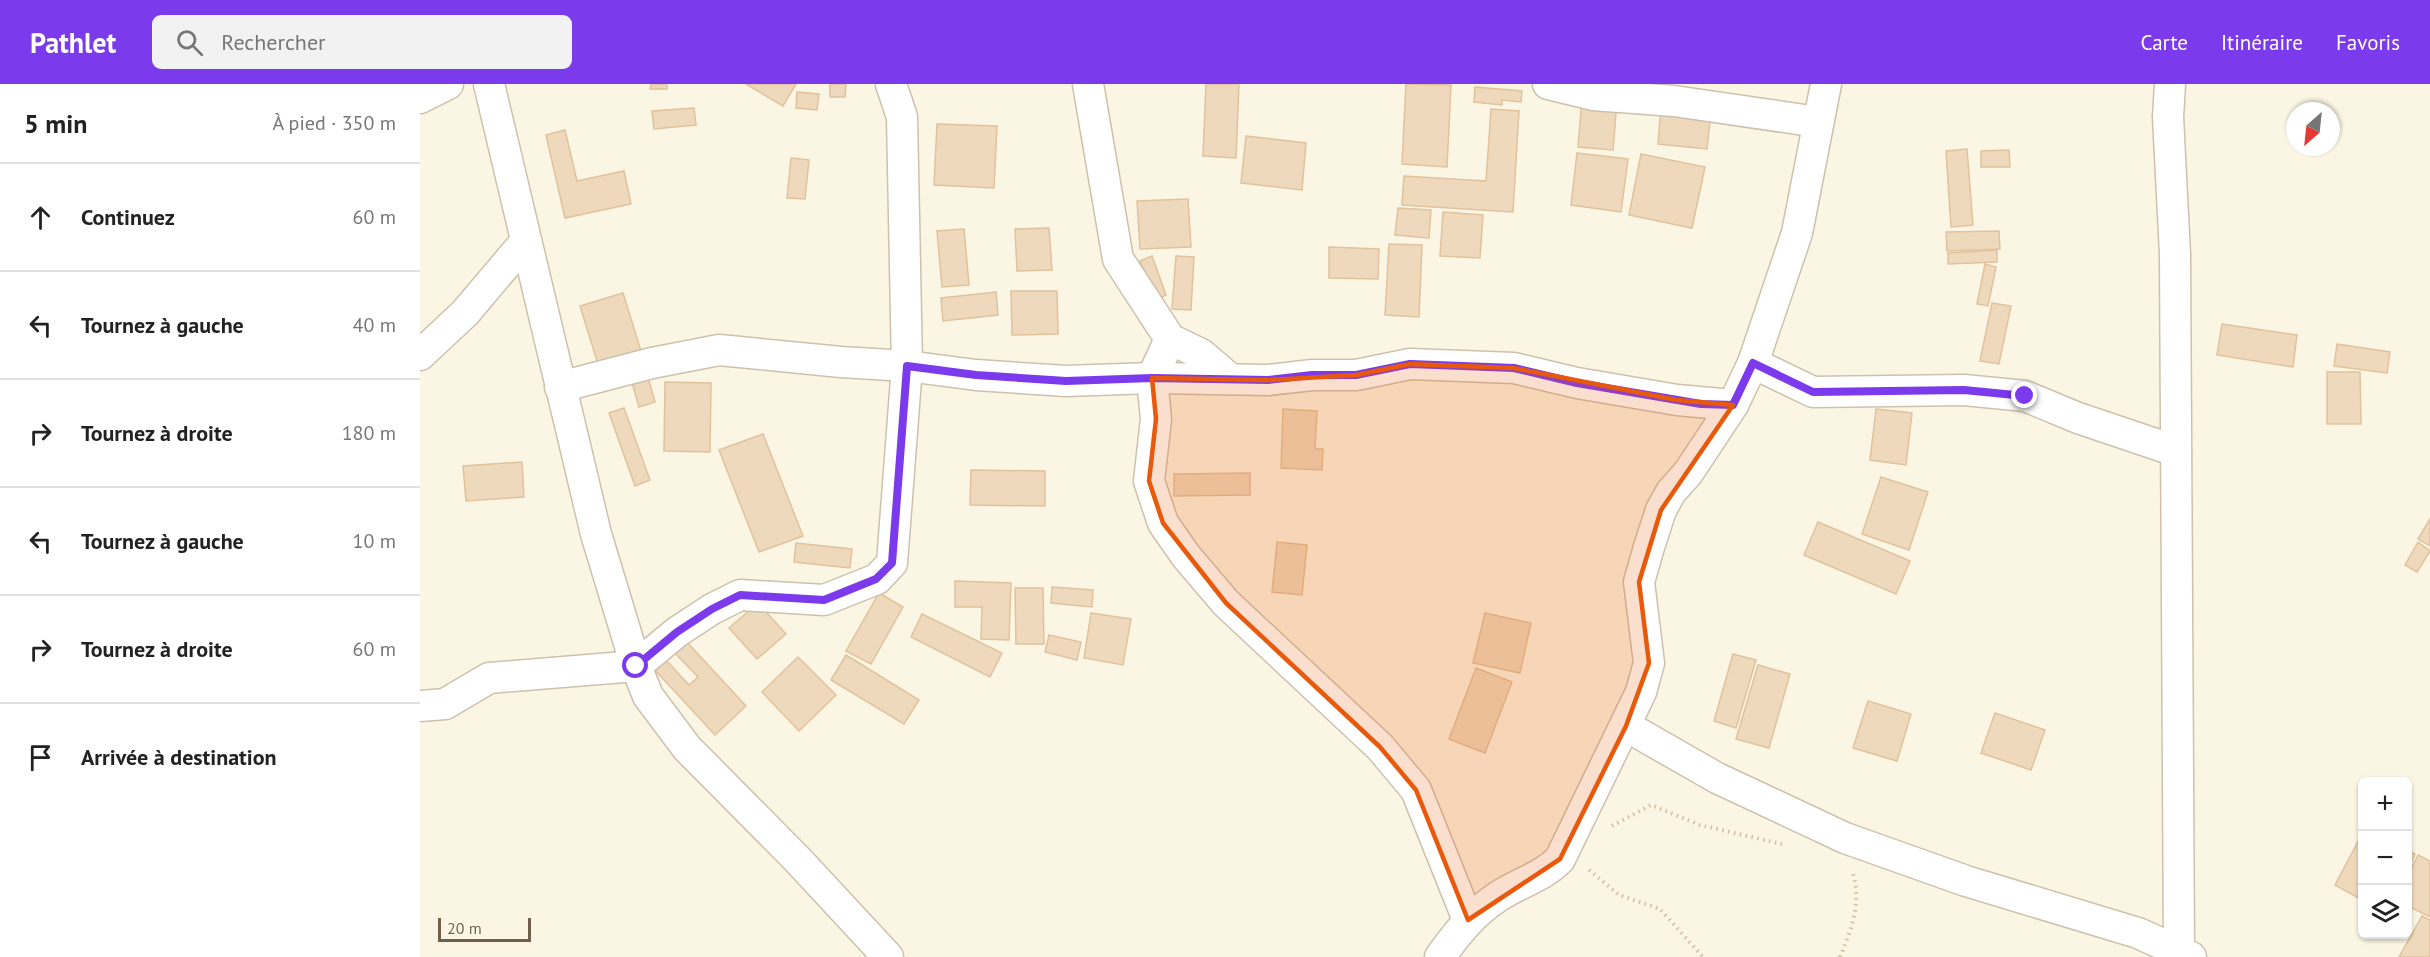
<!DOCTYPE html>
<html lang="fr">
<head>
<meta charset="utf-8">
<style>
	:root { --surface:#fff; --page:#f2f2f2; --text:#222; --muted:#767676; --line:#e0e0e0; --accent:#7c3aed }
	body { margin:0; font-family:"PT Sans",sans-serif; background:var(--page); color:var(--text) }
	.controls { position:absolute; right:18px; bottom:18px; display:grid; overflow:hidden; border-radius:9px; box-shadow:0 2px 4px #0004 }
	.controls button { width:54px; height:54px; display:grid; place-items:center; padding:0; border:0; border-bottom:2px solid var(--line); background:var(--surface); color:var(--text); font:30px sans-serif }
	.compass { position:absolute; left:1866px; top:18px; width:54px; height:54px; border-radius:50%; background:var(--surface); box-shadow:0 2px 4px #0004; rotate:207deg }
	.scale { position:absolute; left:18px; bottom:15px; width:93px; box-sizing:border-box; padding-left:6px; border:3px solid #715f4b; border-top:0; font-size:16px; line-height:21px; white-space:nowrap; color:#715f4b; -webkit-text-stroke:4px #fef9e9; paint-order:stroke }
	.stop { position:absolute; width:18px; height:18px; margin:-14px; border:4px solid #7c3aed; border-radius:50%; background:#fff }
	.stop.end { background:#7c3aed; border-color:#fff; box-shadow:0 2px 6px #0008 }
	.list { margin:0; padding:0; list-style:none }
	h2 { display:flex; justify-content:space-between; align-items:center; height:78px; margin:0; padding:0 24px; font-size:26px }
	h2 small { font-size:20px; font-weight:400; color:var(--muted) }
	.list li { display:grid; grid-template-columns:39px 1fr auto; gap:18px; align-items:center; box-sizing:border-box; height:108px; padding:0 24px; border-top:2px solid var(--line) }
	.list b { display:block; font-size:22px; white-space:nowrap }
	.list em { font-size:20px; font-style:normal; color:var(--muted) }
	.icon { flex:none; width:33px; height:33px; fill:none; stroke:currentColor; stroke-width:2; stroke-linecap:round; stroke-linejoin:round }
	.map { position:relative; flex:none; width:2010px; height:873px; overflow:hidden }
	header { display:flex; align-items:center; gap:36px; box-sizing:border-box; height:84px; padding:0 30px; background:var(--accent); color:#fff }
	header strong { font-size:28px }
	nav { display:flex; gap:33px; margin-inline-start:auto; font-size:21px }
	.search { width:420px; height:54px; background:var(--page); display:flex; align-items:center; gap:15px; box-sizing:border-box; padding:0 21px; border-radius:9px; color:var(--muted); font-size:22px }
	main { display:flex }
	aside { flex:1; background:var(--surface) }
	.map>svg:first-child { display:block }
	.building { fill:#efd9bc; stroke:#e0c29d; stroke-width:1.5 }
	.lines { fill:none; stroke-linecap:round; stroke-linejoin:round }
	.minor-casing { stroke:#cdc1ad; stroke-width:33 }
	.path { stroke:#d3bda0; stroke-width:4; stroke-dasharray:1.5 4.5; stroke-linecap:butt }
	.minor { stroke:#fff; stroke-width:30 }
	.route { stroke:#7c3aed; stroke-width:8 }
	.marked { fill:#e8590c; fill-opacity:0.2; stroke:#e8590c; stroke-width:4.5; stroke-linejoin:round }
</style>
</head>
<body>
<header>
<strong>Pathlet</strong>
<div class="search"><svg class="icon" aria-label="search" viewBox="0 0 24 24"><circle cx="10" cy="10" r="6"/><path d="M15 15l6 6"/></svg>Rechercher</div>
<nav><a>Carte</a><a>Itinéraire</a><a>Favoris</a></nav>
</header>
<main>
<aside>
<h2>5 min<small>À pied · 350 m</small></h2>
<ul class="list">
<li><svg class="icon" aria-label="ahead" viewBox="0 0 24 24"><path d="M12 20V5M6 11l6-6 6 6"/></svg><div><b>Continuez</b></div><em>60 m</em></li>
<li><svg class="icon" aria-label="left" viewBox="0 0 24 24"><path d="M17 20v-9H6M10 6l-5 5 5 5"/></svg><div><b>Tournez à gauche</b></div><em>40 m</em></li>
<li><svg class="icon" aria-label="right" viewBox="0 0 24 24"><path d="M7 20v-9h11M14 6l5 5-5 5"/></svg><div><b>Tournez à droite</b></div><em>180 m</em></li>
<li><svg class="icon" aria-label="left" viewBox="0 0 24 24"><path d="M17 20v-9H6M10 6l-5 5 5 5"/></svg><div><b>Tournez à gauche</b></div><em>10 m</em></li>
<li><svg class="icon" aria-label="right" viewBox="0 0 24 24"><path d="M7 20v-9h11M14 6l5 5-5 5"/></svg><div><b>Tournez à droite</b></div><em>60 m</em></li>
<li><svg class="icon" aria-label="arrive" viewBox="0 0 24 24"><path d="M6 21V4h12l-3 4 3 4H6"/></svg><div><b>Arrivée à destination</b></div></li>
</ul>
</aside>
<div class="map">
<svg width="2010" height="873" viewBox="0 0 2010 873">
	<rect width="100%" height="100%" fill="#fbf6e3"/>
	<g class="building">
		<path d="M231,0H247V5H230Z"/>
		<path d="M326,0H376L363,22Z"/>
		<path d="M410,0H426L425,13H410Z"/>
		<path d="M786,0H819L816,74L783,72Z"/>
		<path d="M986,0L1031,1L1027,83L982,80Z"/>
		<path d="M1055,3L1102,7L1101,18L1082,16V21L1054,18Z"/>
		<path d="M377,8L399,10L397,26L376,24Z"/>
		<path d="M1162,14L1197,17L1193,66L1158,63Z"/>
		<path d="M1241,22L1291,28L1287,65L1238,60Z"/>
		<path d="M274,24L276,41L234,45L232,27Z"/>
		<path d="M1071,25L1099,27L1093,128L982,121L984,92L1066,97Z"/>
		<path d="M517,40L577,42L574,104L514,101Z"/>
		<path d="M145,46L157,97L204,87L211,120L145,134L126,51Z"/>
		<path d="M826,52L886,59L882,106L821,99Z"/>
		<path d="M1547,65L1553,141L1531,143L1526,67Z"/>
		<path d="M1589,66L1590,83H1561V67Z"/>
		<path d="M1157,69L1208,75L1201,128L1151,121Z"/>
		<path d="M1221,70L1285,83L1272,144L1209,131Z"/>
		<path d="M371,74L389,76L385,115L367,114Z"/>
		<path d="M768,115L771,163L720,165L717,117Z"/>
		<path d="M978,124L1011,126L1009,154L975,151Z"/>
		<path d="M1023,128L1063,131L1060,174L1020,172Z"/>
		<path d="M629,144L632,186L597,187L595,145Z"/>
		<path d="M544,145L549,201L522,203L517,147Z"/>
		<path d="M1579,147L1580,165L1527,167L1526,148Z"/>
		<path d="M969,160L1002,161L999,233L965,231Z"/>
		<path d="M909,163L959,165L958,195L909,194Z"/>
		<path d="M1577,166V178L1528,180V169Z"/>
		<path d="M732,172L746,211L734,216L720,177Z"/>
		<path d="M756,172L774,173L771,226L752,225Z"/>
		<path d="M1565,180L1576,183L1568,222L1557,220Z"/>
		<path d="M591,207H637L638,250L592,251Z"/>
		<path d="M576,208L578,231L523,237L521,214Z"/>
		<path d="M203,209L221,267L178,280L160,222Z"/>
		<path d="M1572,219L1591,222L1579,280L1560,277Z"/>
		<path d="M1802,240L1877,251L1873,283L1797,271Z"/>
		<path d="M1917,260L1970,268L1967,289L1914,282Z"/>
		<path d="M1907,288H1940L1941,340H1907Z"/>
		<path d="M227,290L235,318L219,323L211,295Z"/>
		<path d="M245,298L291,299L290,368L244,367Z"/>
		<path d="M204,324L230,396L215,402L189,329Z"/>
		<path d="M863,325L897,327L895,365H903L902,386L861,384Z"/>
		<path d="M1456,325L1492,329L1486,381L1450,376Z"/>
		<path d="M343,350L383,452L339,468L299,366Z"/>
		<path d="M102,378L104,413L46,417L43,382Z"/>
		<path d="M551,386L625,387V422L550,421Z"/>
		<path d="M830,389V411L754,412V390Z"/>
		<path d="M1461,393L1508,408L1489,466L1442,450Z"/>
		<path d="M2010,435V462L1998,455Z"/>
		<path d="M1398,438L1490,477L1476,510L1384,471Z"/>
		<path d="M857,458L887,461L882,511L852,508Z"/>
		<path d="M1998,458L2010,467L1997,488L1985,481Z"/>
		<path d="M376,459L432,465L430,484L374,478Z"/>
		<path d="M535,497L591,499L589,556L561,555L562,523H535Z"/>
		<path d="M632,503L673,506L672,523L631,519Z"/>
		<path d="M595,504H623L624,560H596Z"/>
		<path d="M459,509L483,523L451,580L426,567Z"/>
		<path d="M338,519L366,550L337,575L309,544Z"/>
		<path d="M671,529L711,535L703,581L664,574Z"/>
		<path d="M1065,529L1111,539L1100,589L1053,579Z"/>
		<path d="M502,530L582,569L570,593L491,553Z"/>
		<path d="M629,551L661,558L657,576L625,568Z"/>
		<path d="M265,556L326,622L295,651L234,585L245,575L269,601L278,593L253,567Z"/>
		<path d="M1313,570L1336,576L1316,644L1294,637Z"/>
		<path d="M426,571L499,616L484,640L411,596Z"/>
		<path d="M378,573L416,611L379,647L342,608Z"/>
		<path d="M1338,581L1370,590L1349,664L1316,655Z"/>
		<path d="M1056,584L1092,598L1065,669L1029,655Z"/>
		<path d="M1448,617L1491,630L1477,677L1433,664Z"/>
		<path d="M1575,629L1625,646L1611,686L1561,669Z"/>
		<path d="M1942,750V816L1915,801Z"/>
		<path d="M1988,766L1995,770L1988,785Z"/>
		<path d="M1998,771L2010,777V833L1988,822V791Z"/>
		<path d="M2002,832L2010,836V873H1979Z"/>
	</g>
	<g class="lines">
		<g class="minor-casing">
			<g id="minor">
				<path d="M69,0L176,450L216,582L228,612L267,664L377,775L468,873"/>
				<path d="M668,0L698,175L750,255L781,270L809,294"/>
				<path d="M1128,0L1173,11L1254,17L1398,38"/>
				<path d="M1750,0L1748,33L1755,170L1759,866"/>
				<path d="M0,14L28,0"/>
				<path d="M750,255L732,294L736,335L729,397L743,439L766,472L806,519L960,663L996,706L1048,836"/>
				<path d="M0,271L45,229L105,158"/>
				<path d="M1333,279L1393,308L1544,306L1605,312L1658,334L1756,367"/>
				<path d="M140,303L232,279L299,266L421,278L487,282L556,291L646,297L732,294L848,296L892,291H936L990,280L1094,284L1157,299L1257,316L1313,321"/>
				<path d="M0,622L25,620L69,594L216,582L257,548L292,525L320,511L404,516L457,495L472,479L487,282L482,33L471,0"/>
				<path d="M1206,642L1297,694L1425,754L1546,797L1718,849L1771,873"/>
				<path d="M1020,873C1038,848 1053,829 1079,812C1099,799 1124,792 1140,775L1221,608L1229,579L1219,498L1229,463L1241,426L1251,408L1268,389L1313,321L1333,279L1377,149L1406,0"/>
			</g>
		</g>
		<g class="path">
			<path d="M1192,742L1231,721L1280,741L1362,760"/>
			<path d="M1169,786L1199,811L1240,825L1283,873"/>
			<path d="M1420,873C1431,846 1442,819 1433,790"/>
		</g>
		<use href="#minor" class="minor"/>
	</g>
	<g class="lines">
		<path class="route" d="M216,582L257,548L292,525L320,511L404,516L456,495L472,479L487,282L556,291L646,297L732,294L848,296L892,291H936L990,280L1094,284L1157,299L1281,320L1313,321L1333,279L1393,308L1544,306L1605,312"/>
	</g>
	<path class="marked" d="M990,280L1094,284L1257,316L1313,321L1241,426L1219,498L1229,579L1206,642L1140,775L1048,836L996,706L960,663L806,519L743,439L729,397L736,335L732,294L848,296L936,291Z"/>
</svg>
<div class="controls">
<button>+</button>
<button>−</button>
<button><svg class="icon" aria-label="layers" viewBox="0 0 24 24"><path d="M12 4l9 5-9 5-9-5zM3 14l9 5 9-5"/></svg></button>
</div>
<svg class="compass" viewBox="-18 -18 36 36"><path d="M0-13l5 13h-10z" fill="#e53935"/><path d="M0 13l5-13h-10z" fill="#767676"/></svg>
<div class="scale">20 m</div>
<div class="stop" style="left:216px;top:582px"></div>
<div class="stop end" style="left:1605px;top:312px"></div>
</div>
</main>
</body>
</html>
